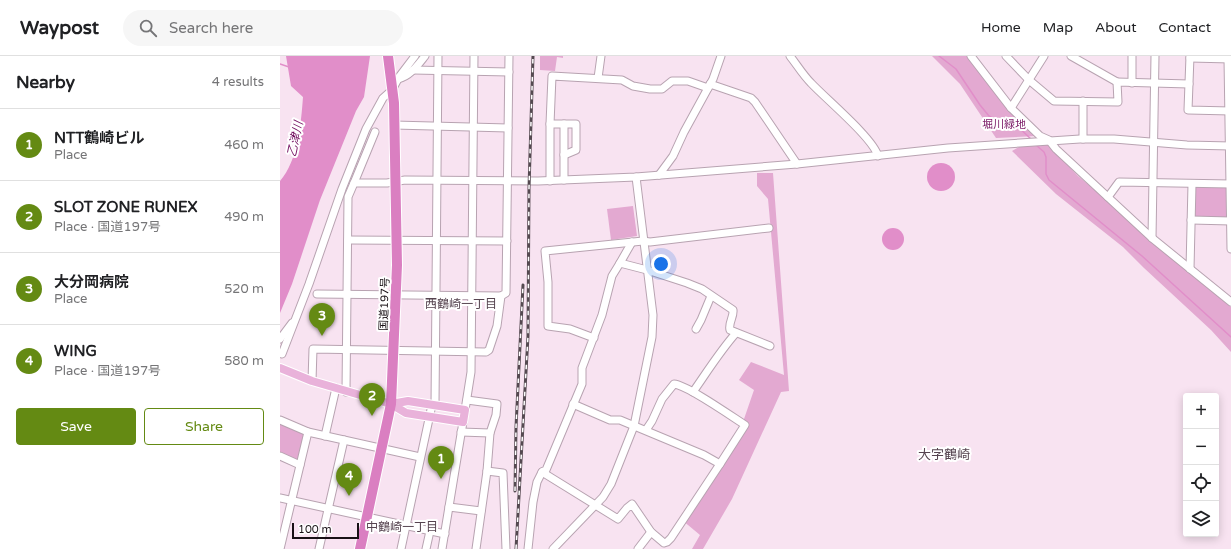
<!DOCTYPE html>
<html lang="en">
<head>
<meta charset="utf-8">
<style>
	:root { --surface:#fff; --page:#f6f6f6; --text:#202124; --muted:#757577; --line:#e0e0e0; --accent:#648a13 }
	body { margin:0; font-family:"Varela Round","Noto Sans JP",sans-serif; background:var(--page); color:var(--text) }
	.controls { position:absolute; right:12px; bottom:12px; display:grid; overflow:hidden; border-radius:4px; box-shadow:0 2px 10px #0003 }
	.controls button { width:36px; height:36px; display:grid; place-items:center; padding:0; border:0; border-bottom:1px solid var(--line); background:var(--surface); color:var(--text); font:20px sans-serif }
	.scale { position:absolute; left:12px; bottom:10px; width:67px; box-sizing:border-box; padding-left:4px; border:2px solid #181015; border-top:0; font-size:11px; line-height:14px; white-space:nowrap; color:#181015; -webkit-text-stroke:3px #fff; paint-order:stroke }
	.you { position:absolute; left:381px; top:208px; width:14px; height:14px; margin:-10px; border:3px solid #fff; border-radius:50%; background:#1a73e8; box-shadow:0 0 0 6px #1a73e833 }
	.badge { display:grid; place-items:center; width:26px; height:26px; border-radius:50%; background:var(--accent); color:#fff; font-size:13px; font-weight:700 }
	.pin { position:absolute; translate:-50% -33px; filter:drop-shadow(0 1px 2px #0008) }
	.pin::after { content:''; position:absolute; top:21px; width:14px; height:12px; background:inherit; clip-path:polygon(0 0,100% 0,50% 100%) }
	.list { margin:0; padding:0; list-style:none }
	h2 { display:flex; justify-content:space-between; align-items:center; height:52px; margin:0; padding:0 16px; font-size:17px }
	h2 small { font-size:13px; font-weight:400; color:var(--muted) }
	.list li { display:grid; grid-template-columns:26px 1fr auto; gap:12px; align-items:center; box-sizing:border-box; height:72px; padding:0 16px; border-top:1px solid var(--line) }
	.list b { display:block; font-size:15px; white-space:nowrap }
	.list p { margin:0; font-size:13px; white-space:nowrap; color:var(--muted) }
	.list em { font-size:13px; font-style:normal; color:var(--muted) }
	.actions { display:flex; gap:8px; padding:12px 16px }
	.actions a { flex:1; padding:9px 0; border:1px solid var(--accent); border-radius:4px; text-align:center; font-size:14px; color:var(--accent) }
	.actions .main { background:var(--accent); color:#fff }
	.icon { flex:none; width:22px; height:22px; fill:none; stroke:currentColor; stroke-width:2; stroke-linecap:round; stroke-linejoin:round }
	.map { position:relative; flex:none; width:951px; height:493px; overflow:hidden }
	header { display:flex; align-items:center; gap:24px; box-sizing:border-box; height:56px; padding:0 20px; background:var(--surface); border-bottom:1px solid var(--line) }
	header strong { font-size:19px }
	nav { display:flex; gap:22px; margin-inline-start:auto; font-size:14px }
	.search { width:280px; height:36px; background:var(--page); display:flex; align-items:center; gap:10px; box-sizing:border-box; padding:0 14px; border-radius:22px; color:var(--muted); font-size:15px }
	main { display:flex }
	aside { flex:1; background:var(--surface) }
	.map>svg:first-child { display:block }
	.green { fill:#e3a9d1 }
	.water { fill:#e18ec9 }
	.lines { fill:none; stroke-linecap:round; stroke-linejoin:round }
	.stream { stroke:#e18ec9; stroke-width:1.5 }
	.minor-casing { stroke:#b8a3b1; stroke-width:9 }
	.major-casing { stroke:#fff; stroke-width:10 }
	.highway-casing { stroke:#fff; stroke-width:12 }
	.minor { stroke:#fff; stroke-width:7 }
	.major { stroke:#e9b2da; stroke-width:8 }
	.highway { stroke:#da7fc1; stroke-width:10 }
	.rail-casing { stroke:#544950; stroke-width:3 }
	.rail { stroke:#fff; stroke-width:1.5; stroke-dasharray:4.5; stroke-linecap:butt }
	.labels { text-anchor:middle; stroke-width:4; stroke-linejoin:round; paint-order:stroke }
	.park-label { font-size:11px; fill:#7a1966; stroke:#fff }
	.street-label { font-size:11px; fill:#181015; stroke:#fff }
	.water-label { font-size:12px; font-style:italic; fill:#731060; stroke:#fff }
	.neighbourhood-label { font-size:12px; fill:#564450; stroke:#fff }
	.quarter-label { font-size:13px; fill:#564450; stroke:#fff }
</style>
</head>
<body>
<header>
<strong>Waypost</strong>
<div class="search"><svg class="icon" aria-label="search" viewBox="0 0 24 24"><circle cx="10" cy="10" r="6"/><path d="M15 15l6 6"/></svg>Search here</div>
<nav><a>Home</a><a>Map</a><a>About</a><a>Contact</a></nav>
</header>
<main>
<aside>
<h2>Nearby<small>4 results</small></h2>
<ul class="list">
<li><span class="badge">1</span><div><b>NTT鶴崎ビル</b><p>Place</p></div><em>460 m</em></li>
<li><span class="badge">2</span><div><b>SLOT ZONE RUNEX</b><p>Place · 国道197号</p></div><em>490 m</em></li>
<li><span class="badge">3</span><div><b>大分岡病院</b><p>Place</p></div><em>520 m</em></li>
<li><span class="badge">4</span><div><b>WING</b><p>Place · 国道197号</p></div><em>580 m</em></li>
</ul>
<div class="actions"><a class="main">Save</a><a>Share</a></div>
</aside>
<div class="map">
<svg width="951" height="493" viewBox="0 0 951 493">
	<rect width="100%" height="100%" fill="#f8e3f1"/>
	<g class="green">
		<path d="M260,0H283V2L277,1L275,15L260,14Z"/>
		<path d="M652,0H688L720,44L757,80L716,82L680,28Z"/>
		<path d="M768,88L798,120L845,159L888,199L951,251V296L931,274L864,212L843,191L776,138L732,95L739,91Z"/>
		<path d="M477,117H493L509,335L501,336L452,443L423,493H412L420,479L402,464L464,363L474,334L459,324L471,306L504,319L488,143L477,130Z"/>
		<path d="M916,130L946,131L948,132L949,162L913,161L915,131Z"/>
		<path d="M353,150L357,180L331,184L327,153Z"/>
		<path d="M0,365L25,378L19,406L0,399Z"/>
	</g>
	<g class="water">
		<path d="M6,0H90L84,41L76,55L40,144L12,228L0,257V125C18,105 21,67 23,41L11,30Z"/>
		<circle cx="661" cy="121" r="14"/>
		<circle cx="613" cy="183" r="11"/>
	</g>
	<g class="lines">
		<g class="stream">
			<path d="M659,0L676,13L700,49L709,60L716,64L733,66L752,84"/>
			<path d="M0,8L9,11"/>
			<path d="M756,89L764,96L766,101V118L769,124L862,200L951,281"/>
		</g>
		<g class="minor-casing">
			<g id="minor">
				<path d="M510,0C517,9 523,19 531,27C546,43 593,82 598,100"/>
				<path d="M691,0L731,52L760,80L769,84L776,93L872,182L951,246"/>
				<path d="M726,0L749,24L774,45L838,46L837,26L909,28"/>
				<path d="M791,0L837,26"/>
				<path d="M910,0L908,54L951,55"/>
				<path d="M910,2L951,3"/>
				<path d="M948,3L951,193"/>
				<path d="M133,14L229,16"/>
				<path d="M318,22L321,0"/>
				<path d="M118,23C130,20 137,10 145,0"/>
				<path d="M852,27V0"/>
				<path d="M430,28L471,42L475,46L517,108"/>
				<path d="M731,52L764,0"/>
				<path d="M270,68H284V124"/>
				<path d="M284,68H296V94L284,99"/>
				<path d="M114,69L228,72"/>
				<path d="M803,83V45"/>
				<path d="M379,119L393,100L404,76L433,23L441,0"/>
				<path d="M270,125V68L272,20L342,24L353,30L370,33H382L392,25H408L428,32"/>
				<path d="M74,127L95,76"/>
				<path d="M828,141L839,126L951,128"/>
				<path d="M911,164L951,165"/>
				<path d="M872,182L875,0"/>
				<path d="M68,184L227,185"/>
				<path d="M340,207L352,186"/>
				<path d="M910,213L912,128"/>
				<path d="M37,238L221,240L226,237L229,0"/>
				<path d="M416,273L421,264L431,240"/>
				<path d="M314,282L290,273L268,270V226L265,195L363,185L370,186L489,172"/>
				<path d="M0,283L12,267"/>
				<path d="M2,298L29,228L62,133L86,73L103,42L112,34L119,21L135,0"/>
				<path d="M32,325L33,293L206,296L209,294L217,270L221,240"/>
				<path d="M66,336L68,141L74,127H107L125,124L258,125L356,121L517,108L668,92L800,83H834L907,89L951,90"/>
				<path d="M413,336C427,316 440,295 456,277"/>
				<path d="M155,349L158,0"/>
				<path d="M185,354L191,316L194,0"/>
				<path d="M0,364L28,376L140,401"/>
				<path d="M366,374L372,365L382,343L394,328C407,329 451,360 465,369L440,408"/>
				<path d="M181,376L210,377L216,359L217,348L187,344"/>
				<path d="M45,380L56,332"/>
				<path d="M0,400L20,409"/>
				<path d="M207,415L223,417L226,493"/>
				<path d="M262,416L338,463L347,452L352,448L371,476L384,487L387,486L391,482L440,408L424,399L340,364H330L293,348"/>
				<path d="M0,442L165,478"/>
				<path d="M169,451L201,455"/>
				<path d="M0,493L28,376"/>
				<path d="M39,493L64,384"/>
				<path d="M121,493L152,349"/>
				<path d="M146,493L150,475"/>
				<path d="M162,493L183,366"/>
				<path d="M196,493L207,415L210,377"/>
				<path d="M248,493L253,446L257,426L262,416L266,414L302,328V312L322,259L332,220L340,207L367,214L407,227L422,233L453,254C454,261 448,267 450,274L490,290"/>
				<path d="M273,493L323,441L331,428L354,370L372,281L373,259L356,121"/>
				<path d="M358,493L371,476"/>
			</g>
		</g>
		<g class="major-casing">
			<path id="major" d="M0,312L32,325L111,348L126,357L183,366L185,354L128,345L111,348"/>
		</g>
		<g class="highway-casing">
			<path id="highway" d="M80,493L111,348L117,209L114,47L108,0"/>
		</g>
		<use href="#minor" class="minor"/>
		<use href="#major" class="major"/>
		<use href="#highway" class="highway"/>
		<g class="rail-casing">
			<g id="rail">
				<path d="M235,435L236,371L243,229"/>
				<path d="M236,493L248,280L249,132L253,0"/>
			</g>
		</g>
		<use href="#rail" class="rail"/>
	</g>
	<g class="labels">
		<g class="park-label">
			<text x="724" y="72">堀川緑地</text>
		</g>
		<g class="street-label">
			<text transform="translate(104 248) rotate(-88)" y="4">国道197号</text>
		</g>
		<g class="water-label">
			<text transform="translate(15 83) rotate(-78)" y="4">乙津川</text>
		</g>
		<g class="neighbourhood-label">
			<text x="181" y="252">西鶴崎一丁目</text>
			<text x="122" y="475">中鶴崎一丁目</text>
		</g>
		<g class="quarter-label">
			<text x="664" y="403">大字鶴崎</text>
		</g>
	</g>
</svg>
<div class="controls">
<button>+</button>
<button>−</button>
<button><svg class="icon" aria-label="locate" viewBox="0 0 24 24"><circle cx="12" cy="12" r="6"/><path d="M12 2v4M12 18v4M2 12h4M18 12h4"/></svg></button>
<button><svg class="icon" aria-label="layers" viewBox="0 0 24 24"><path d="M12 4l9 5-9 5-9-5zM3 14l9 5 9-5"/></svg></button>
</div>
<div class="scale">100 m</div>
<div class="you"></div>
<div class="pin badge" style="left:161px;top:423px">1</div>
<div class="pin badge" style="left:92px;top:360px">2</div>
<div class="pin badge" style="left:42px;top:280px">3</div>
<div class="pin badge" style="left:69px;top:440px">4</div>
</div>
</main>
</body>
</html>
